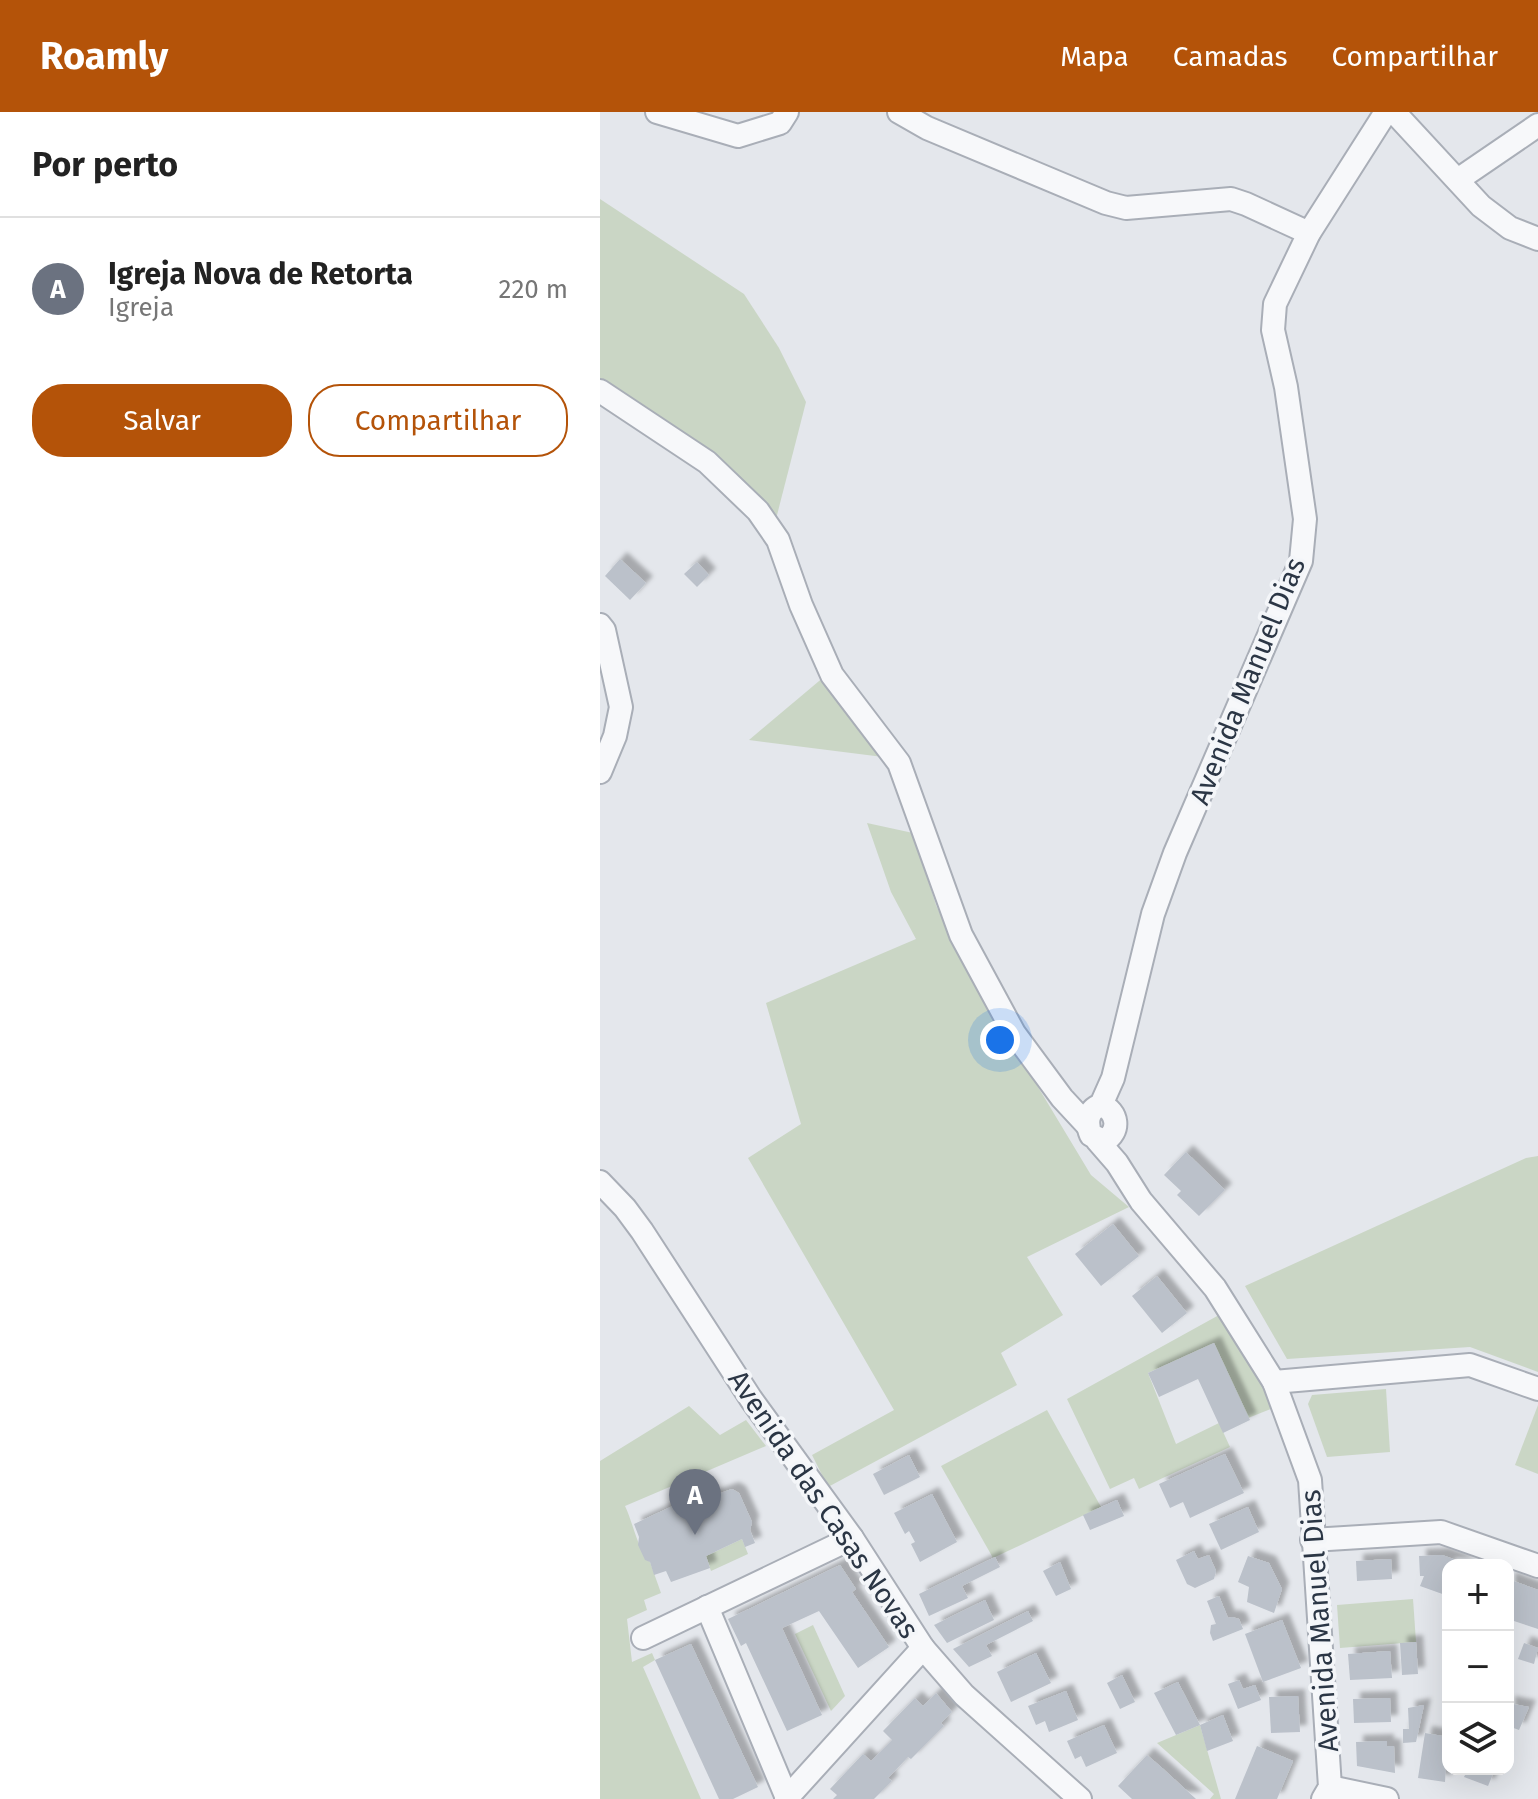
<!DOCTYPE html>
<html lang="pt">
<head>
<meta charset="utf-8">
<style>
	:root { --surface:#fff; --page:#f6f6f6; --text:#222; --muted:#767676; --line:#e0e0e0; --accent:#b45309 }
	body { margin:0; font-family:"Fira Sans",sans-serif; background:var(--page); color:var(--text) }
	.controls { position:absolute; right:24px; bottom:24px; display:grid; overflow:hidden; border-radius:16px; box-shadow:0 8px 32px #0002 }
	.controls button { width:72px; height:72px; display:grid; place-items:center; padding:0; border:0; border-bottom:2px solid var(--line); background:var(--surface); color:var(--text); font:40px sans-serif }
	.you { position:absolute; left:400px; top:928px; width:28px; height:28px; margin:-20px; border:6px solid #fff; border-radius:50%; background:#1a73e8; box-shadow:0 0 0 12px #1a73e833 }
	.badge { display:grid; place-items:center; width:52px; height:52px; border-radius:50%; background:var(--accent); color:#fff; font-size:26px; font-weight:700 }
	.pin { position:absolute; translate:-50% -66px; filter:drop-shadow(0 2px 4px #0008) }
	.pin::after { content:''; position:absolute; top:42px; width:28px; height:24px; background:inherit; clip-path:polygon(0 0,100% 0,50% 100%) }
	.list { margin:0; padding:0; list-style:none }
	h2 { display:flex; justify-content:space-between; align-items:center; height:104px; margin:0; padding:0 32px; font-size:34px }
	h2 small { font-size:26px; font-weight:400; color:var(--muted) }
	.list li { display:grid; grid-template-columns:52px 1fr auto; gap:24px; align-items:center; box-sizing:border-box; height:144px; padding:0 32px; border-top:2px solid var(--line) }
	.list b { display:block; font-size:30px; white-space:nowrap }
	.list p { margin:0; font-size:26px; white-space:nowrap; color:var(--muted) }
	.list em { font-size:26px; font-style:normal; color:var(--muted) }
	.actions { display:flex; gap:16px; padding:24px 32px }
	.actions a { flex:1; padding:18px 0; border:2px solid var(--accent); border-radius:32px; text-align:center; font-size:28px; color:var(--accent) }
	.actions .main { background:var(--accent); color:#fff }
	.icon { flex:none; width:44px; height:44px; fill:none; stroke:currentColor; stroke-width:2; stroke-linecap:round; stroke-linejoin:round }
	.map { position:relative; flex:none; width:938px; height:1687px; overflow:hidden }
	header { display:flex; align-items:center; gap:48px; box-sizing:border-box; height:112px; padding:0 40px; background:var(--accent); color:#fff }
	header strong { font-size:38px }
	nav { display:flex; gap:44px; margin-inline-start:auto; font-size:28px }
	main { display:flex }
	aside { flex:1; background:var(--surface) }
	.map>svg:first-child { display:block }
	.green { fill:#cad6c5 }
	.building { fill:#bbc1ca; filter:url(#shadow) }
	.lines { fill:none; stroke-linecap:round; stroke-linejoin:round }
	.minor-casing { stroke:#a9aeb7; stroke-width:26 }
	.minor { stroke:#f7f8fa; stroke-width:22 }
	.labels { text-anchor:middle; stroke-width:7; stroke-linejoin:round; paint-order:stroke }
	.street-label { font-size:28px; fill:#2b3645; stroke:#f4f6f9 }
</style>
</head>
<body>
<header>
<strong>Roamly</strong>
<nav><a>Mapa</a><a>Camadas</a><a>Compartilhar</a></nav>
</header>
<main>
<aside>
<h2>Por perto<small></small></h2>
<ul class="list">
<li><span class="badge" style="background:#6b7280">A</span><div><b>Igreja Nova de Retorta</b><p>Igreja</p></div><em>220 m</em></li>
</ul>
<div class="actions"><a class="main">Salvar</a><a>Compartilhar</a></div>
</aside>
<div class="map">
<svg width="938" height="1687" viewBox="0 0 938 1687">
	<defs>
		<filter id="shadow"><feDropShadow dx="7" dy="-7" stdDeviation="2" flood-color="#0004"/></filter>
	</defs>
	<rect width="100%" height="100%" fill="#e4e7ec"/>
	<g class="green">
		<path d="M0,87L144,182L179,236L206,290L176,407L0,268Z"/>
		<path d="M225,564L283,645L149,628Z"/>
		<path d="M267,711L313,721L336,793L358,842L491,1063L529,1095L427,1145L463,1203L401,1241L417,1273L228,1375L212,1343L294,1298L148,1046L201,1012L166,891L316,827L291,780Z"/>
		<path d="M938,1044V1260L870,1235L687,1247L645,1174L926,1046Z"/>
		<path d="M619,1203L651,1250L673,1296L648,1306L614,1231L548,1261L576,1332L619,1311L630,1335L539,1377L534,1366L510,1377L467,1287Z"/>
		<path d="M786,1277L790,1340L727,1345L708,1292L712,1283Z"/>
		<path d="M938,1293V1362L915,1353Z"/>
		<path d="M89,1294L120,1323L146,1308L166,1334L25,1394C32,1408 40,1444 50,1450L61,1481L44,1488L47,1498L27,1507L32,1550L52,1541L55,1548L43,1555L101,1687H0V1349Z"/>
		<path d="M447,1298L501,1395L393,1446L341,1354Z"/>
		<path d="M142,1427L148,1442L111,1459L106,1444Z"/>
		<path d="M813,1487L816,1530L740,1536L737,1493Z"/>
		<path d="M213,1513L245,1584L231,1599L195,1522Z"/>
		<path d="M600,1613L621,1687H610L614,1682L557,1631Z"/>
	</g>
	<g class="building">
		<path d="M20,447L46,471L30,488L5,464Z"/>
		<path d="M97,450L109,463L97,475L84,462Z"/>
		<path d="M586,1040L625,1078L599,1104L577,1083L581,1079L564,1063Z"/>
		<path d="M513,1112L539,1144L501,1174L475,1142Z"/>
		<path d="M557,1164L587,1201L562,1221L532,1184Z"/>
		<path d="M614,1231L650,1308L623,1321L598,1267L559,1285L548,1261Z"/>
		<path d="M625,1342L644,1381L590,1406L583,1390L570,1396L559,1372Z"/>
		<path d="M309,1343L320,1365L284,1383L273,1362Z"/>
		<path d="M132,1377L139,1381L152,1410L150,1418L155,1431L145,1435L142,1427L106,1444L110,1456L71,1470L66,1459L54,1463L50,1450L45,1448L38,1433L39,1425L34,1412L101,1381L104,1387Z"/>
		<path d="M332,1382L357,1430L320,1450L311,1432L315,1430L309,1419L305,1422L294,1401Z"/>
		<path d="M517,1388L524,1404L490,1418L483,1403Z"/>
		<path d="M648,1395L659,1420L621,1438L609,1412Z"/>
		<path d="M594,1439L598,1447L609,1443L616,1459L614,1467L595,1476L587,1472L576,1448Z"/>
		<path d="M842,1443L870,1453H848V1484L820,1474L824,1464H820L819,1444Z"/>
		<path d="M648,1444L669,1451L682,1477L674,1501L647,1490L649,1475L638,1470Z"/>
		<path d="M395,1445L400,1455L362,1474L368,1486L329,1504L319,1482Z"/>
		<path d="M791,1447L792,1467L757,1469L756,1449Z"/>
		<path d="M460,1450L471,1477L456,1484L443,1459Z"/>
		<path d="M240,1453L256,1477L252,1480L289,1535L258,1556L219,1499L182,1516L222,1603L187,1619L146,1531L141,1534L128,1507Z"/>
		<path d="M908,1467L938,1478V1517L908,1507Z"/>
		<path d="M619,1484L628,1506L632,1505L639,1507L643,1517L613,1529L610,1521L611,1513L616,1512L607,1489Z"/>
		<path d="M385,1488L394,1508L347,1531L334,1513Z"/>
		<path d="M428,1499L433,1509L386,1533L392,1544L369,1555L353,1537Z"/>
		<path d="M682,1508L701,1556L663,1570L645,1522Z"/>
		<path d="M816,1530L818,1562L802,1563L800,1531Z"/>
		<path d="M924,1531L938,1536L934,1552L918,1547Z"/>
		<path d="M91,1532L158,1675L133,1687H119L55,1548Z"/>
		<path d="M790,1539L792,1566L750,1568L748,1542Z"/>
		<path d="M436,1541L451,1571L411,1590L397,1560Z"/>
		<path d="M522,1563L535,1590L520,1597L507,1571Z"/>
		<path d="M639,1568L643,1577L655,1573L661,1588L638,1597L628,1572Z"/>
		<path d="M578,1570L600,1613L576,1623L554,1581Z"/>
		<path d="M466,1579L478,1608L449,1620L445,1609L436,1613L428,1594Z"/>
		<path d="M336,1581L352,1600L341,1611L344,1614L311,1647L308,1645L288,1666L292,1669L274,1687H233L237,1683L230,1677L263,1642L271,1649L292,1628L283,1619L315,1586L323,1594Z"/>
		<path d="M698,1584L700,1620L671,1621L669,1585Z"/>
		<path d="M790,1586L791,1610L754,1611L753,1587Z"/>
		<path d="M908,1591L929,1595L919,1618L908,1614Z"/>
		<path d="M824,1593L816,1630L803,1631V1617H809L808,1596Z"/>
		<path d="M623,1603L633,1629L607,1639L600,1613Z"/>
		<path d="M504,1613L517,1641L486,1655L481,1644L475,1647L467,1629Z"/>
		<path d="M825,1621L848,1625L845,1670L818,1666Z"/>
		<path d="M787,1629V1634H794L795,1661L757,1654L756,1630Z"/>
		<path d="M657,1634L693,1649L677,1687H635Z"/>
		<path d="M547,1643L561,1655L596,1687H532L518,1674Z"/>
		<path d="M868,1657H895L888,1674L864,1665Z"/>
	</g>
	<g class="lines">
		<g class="minor-casing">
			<g id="minor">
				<path d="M57,0L138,24L180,11L187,0"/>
				<path d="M299,0L327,16L506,91L526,96L631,87L646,92L709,121"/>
				<path d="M794,0L881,94L910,116L938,127"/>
				<path d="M859,67L938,13"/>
				<path d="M0,279L107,350L158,399L178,428L201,493L232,563L299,651L361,823L414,921L462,986L488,1014"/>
				<path d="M0,513L4,518L21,595L15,624L0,660"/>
				<path d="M501,993C518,999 521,1020 504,1029L491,1023C486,1011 487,998 501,993L513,966L553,802L575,741L701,449L705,407L686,275L673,218L675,192L709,121L786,0"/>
				<path d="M497,1028L517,1051L541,1089L615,1176L674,1270L710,1368L730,1675L723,1687"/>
				<path d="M0,1070L25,1096L42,1119L151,1287L252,1426L323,1536L364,1583L480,1687"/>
				<path d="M674,1270L870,1253L938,1277"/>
				<path d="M712,1428L841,1420L938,1454"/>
				<path d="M107,1495L187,1686"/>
				<path d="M43,1526L252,1426"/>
				<path d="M730,1675L787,1687"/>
				<path d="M186,1687L323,1536"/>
			</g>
		</g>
		<use href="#minor" class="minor"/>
	</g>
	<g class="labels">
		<g class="street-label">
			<text transform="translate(647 569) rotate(-68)" y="10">Avenida Manuel Dias</text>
			<text transform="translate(224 1392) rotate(56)" y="10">Avenida das Casas Novas</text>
			<text transform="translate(719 1509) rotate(-94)" y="10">Avenida Manuel Dias</text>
		</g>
	</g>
</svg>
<div class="controls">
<button>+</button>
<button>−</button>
<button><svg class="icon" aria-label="layers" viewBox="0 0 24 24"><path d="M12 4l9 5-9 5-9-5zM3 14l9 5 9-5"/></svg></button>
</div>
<div class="you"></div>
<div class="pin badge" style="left:95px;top:1423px;background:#6b7280">A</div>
</div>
</main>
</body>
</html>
